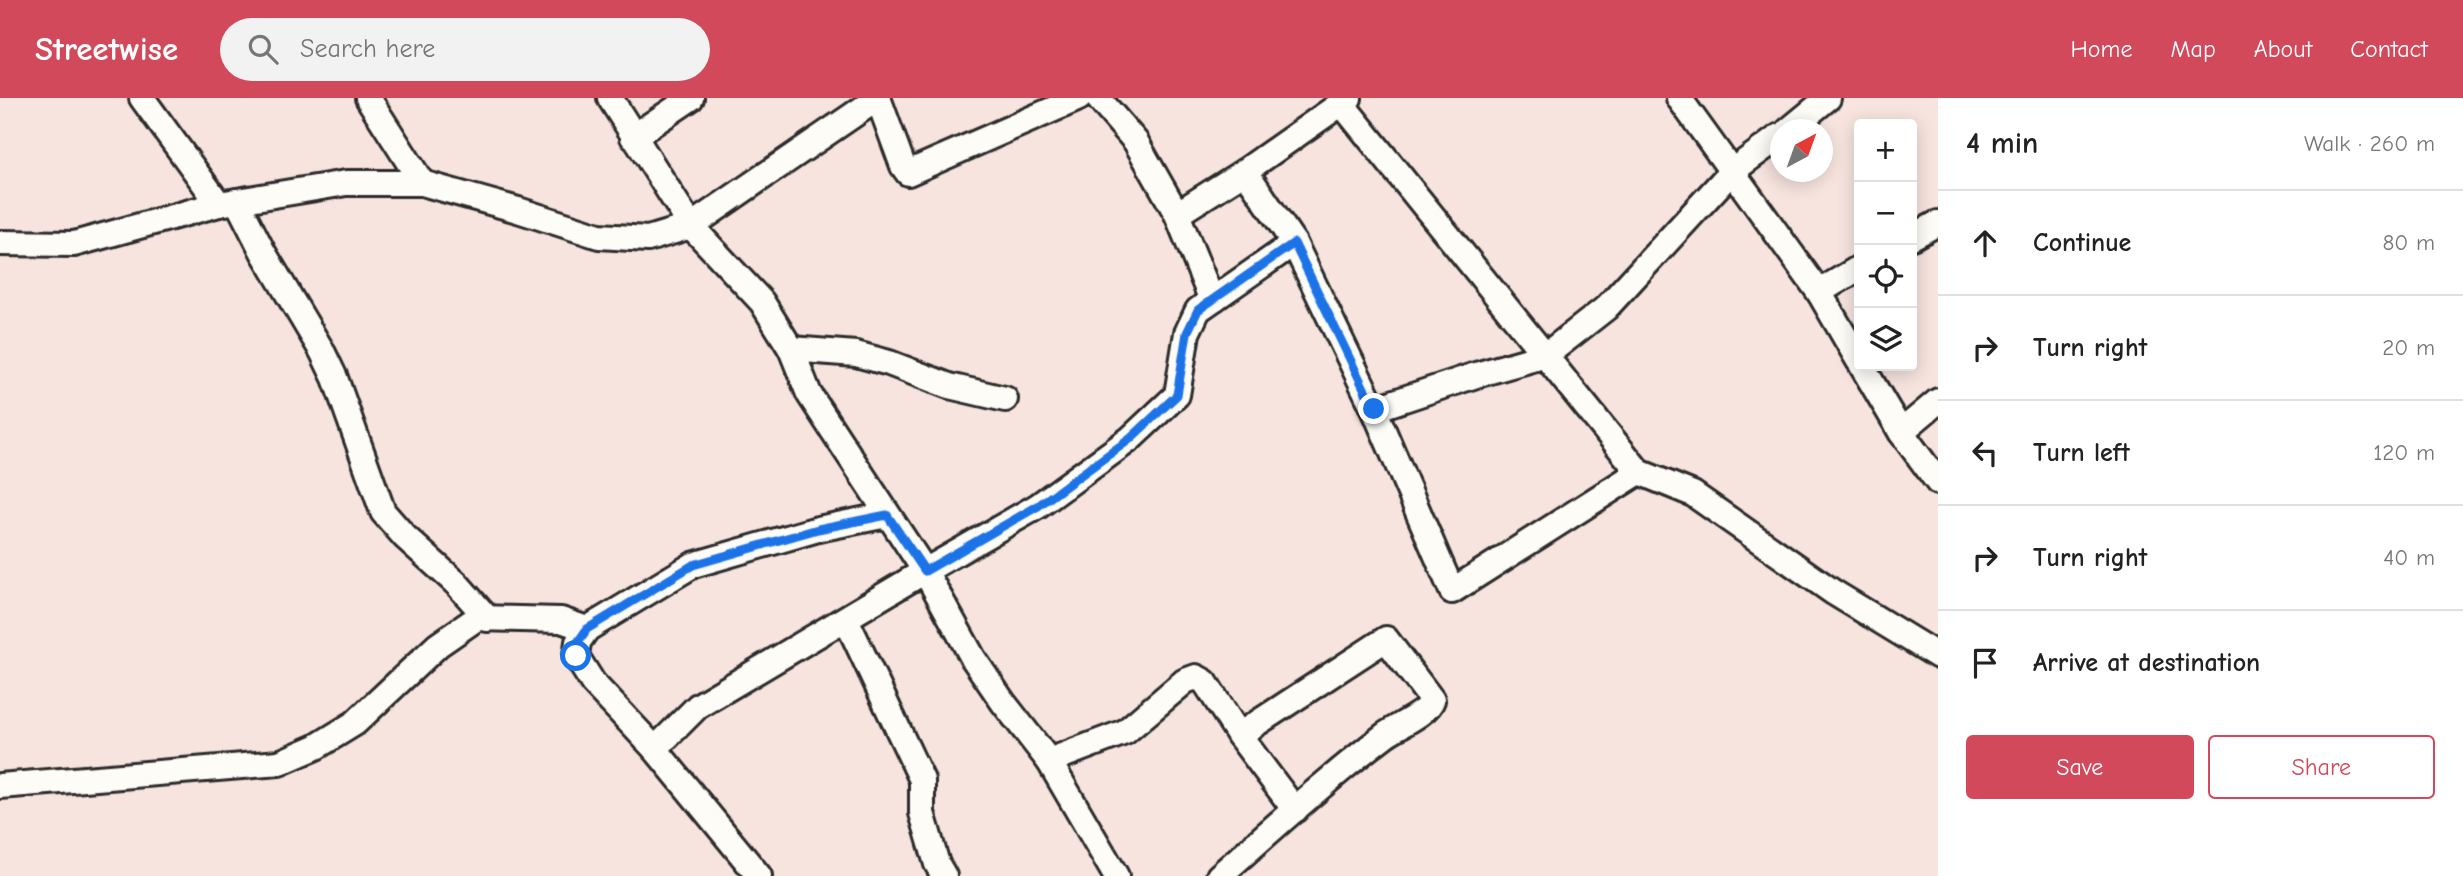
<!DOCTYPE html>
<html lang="en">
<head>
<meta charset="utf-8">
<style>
	:root { --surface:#fff; --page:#f2f2f2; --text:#222; --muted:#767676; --line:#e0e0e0; --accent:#d1495b }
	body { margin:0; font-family:"Comic Neue",sans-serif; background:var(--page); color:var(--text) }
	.controls { position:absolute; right:21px; top:21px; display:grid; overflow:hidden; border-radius:7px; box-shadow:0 4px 18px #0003 }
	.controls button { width:63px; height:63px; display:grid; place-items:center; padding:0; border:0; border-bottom:2px solid var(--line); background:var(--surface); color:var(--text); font:35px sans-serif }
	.compass { position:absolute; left:1770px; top:21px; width:63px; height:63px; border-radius:50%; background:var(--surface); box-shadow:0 4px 18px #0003; rotate:41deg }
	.stop { position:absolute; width:21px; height:21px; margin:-16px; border:5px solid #1a73e8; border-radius:50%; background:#fff }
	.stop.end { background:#1a73e8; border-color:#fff; box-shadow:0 2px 7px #0008 }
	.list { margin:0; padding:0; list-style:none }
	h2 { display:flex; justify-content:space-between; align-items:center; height:91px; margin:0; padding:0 28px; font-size:30px }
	h2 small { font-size:23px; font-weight:400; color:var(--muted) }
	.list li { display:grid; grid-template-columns:46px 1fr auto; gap:21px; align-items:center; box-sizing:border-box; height:105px; padding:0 28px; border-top:2px solid var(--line) }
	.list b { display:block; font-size:26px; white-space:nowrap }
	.list em { font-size:23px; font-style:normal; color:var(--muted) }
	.actions { display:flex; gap:14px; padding:21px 28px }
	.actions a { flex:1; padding:16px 0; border:2px solid var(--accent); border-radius:7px; text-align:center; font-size:24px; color:var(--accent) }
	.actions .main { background:var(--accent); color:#fff }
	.icon { flex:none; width:38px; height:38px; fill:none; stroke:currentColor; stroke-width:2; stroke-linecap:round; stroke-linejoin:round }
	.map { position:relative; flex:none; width:1938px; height:778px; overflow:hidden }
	header { display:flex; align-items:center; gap:42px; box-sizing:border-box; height:98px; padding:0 35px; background:var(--accent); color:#fff }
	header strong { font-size:33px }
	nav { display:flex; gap:38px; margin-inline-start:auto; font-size:24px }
	.search { width:490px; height:63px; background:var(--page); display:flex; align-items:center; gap:18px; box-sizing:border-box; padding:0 24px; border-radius:38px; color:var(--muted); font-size:26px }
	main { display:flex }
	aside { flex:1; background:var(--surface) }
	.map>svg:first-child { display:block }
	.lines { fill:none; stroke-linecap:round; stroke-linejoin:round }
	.street-casing { stroke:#2b2b2b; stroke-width:30 }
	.street { stroke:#fdfcf7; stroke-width:24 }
	.route { stroke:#1a73e8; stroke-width:9 }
</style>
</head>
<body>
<header>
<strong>Streetwise</strong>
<div class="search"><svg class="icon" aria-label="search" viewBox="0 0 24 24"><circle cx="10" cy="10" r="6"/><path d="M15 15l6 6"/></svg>Search here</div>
<nav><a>Home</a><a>Map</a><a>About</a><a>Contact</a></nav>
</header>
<main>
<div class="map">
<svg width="1938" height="778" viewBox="0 0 1938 778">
	<rect width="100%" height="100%" fill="#f7e4df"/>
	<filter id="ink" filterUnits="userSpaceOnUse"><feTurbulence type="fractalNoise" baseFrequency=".0143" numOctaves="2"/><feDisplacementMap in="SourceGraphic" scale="14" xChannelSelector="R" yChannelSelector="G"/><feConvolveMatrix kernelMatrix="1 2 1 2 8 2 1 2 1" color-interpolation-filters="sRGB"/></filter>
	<g filter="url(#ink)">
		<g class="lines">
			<g class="street-casing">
				<g id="street">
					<path d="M142,0L219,106"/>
					<path d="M368,0L422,85"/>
					<path d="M610,0L691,128L762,204L791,251L809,296L925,473L973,560L1003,604L1049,663L1116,778"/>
					<path d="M878,0L903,68L908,75L1079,0"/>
					<path d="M1098,0L1136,44L1177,116L1209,195L1215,200"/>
					<path d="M1679,0L1819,194L1859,263"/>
					<path d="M1342,6L1639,374L1693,396L1833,494L1938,558"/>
					<path d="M1789,32L1828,0"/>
					<path d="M633,39L691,0"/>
					<path d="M1245,73L1294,145L1374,311L1452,493L1639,374"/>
					<path d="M237,103L263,154L322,253L335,280L383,414L405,439L457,486L488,521"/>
					<path d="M1177,116L1245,73L1349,0"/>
					<path d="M1912,139L1938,125"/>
					<path d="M0,145L74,146L219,106L346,85H422L518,112L599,138L648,141L691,128L878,0"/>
					<path d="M1819,194L1859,170"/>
					<path d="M791,251L856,256L889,265L949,288L1005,301"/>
					<path d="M1862,268L1901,334L1938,384"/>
					<path d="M1374,311L1476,277L1546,257L1606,210L1731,74L1780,38"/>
					<path d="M1901,334L1938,303"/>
					<path d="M846,521L922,682V715L937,766L944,778"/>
					<path d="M655,651L698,608L925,473L1038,408L1130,341L1177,297L1187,235L1198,212L1294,145"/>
					<path d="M1049,663L1125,634L1185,583L1196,579L1205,584L1239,637L1295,712"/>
					<path d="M0,688L279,665L316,649L355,625L438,547L477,520L561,522L587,531"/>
					<path d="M759,778L655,651L593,585L576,558L578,544L587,531L693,467L818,431L887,417"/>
					<path d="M1219,778C1274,730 1327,681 1385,637C1397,628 1428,615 1432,602L1386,541L1239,637"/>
				</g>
			</g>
			<use href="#street" class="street"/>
		</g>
	</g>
	<g class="lines" filter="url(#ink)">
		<path class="route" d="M576,558L578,544L587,531L693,467L818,431L887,417L925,473L1038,408L1130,341L1177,297L1187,235L1198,212L1294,145L1374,311"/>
	</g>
</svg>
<div class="controls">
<button>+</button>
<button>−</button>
<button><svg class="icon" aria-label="locate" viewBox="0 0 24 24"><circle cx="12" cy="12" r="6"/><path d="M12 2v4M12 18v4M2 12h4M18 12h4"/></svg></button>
<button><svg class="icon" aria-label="layers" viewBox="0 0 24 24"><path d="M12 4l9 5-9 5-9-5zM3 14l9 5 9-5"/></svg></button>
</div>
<svg class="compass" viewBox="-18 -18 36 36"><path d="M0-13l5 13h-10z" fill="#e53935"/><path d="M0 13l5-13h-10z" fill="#767676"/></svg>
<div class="stop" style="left:576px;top:558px"></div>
<div class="stop end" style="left:1374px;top:311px"></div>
</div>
<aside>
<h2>4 min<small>Walk · 260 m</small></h2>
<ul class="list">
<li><svg class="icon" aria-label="ahead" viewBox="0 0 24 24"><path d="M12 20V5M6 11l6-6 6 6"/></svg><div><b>Continue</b></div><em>80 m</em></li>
<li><svg class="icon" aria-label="right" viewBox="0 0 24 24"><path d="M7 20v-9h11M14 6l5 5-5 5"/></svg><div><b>Turn right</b></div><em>20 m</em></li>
<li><svg class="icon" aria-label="left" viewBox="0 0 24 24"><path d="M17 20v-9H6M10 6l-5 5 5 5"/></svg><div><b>Turn left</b></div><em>120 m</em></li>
<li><svg class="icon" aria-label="right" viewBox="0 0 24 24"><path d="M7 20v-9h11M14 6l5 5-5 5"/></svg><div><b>Turn right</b></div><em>40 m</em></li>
<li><svg class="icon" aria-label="arrive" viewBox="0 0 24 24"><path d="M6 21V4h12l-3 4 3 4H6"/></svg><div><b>Arrive at destination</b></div></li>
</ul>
<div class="actions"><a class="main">Save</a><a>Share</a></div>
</aside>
</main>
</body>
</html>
